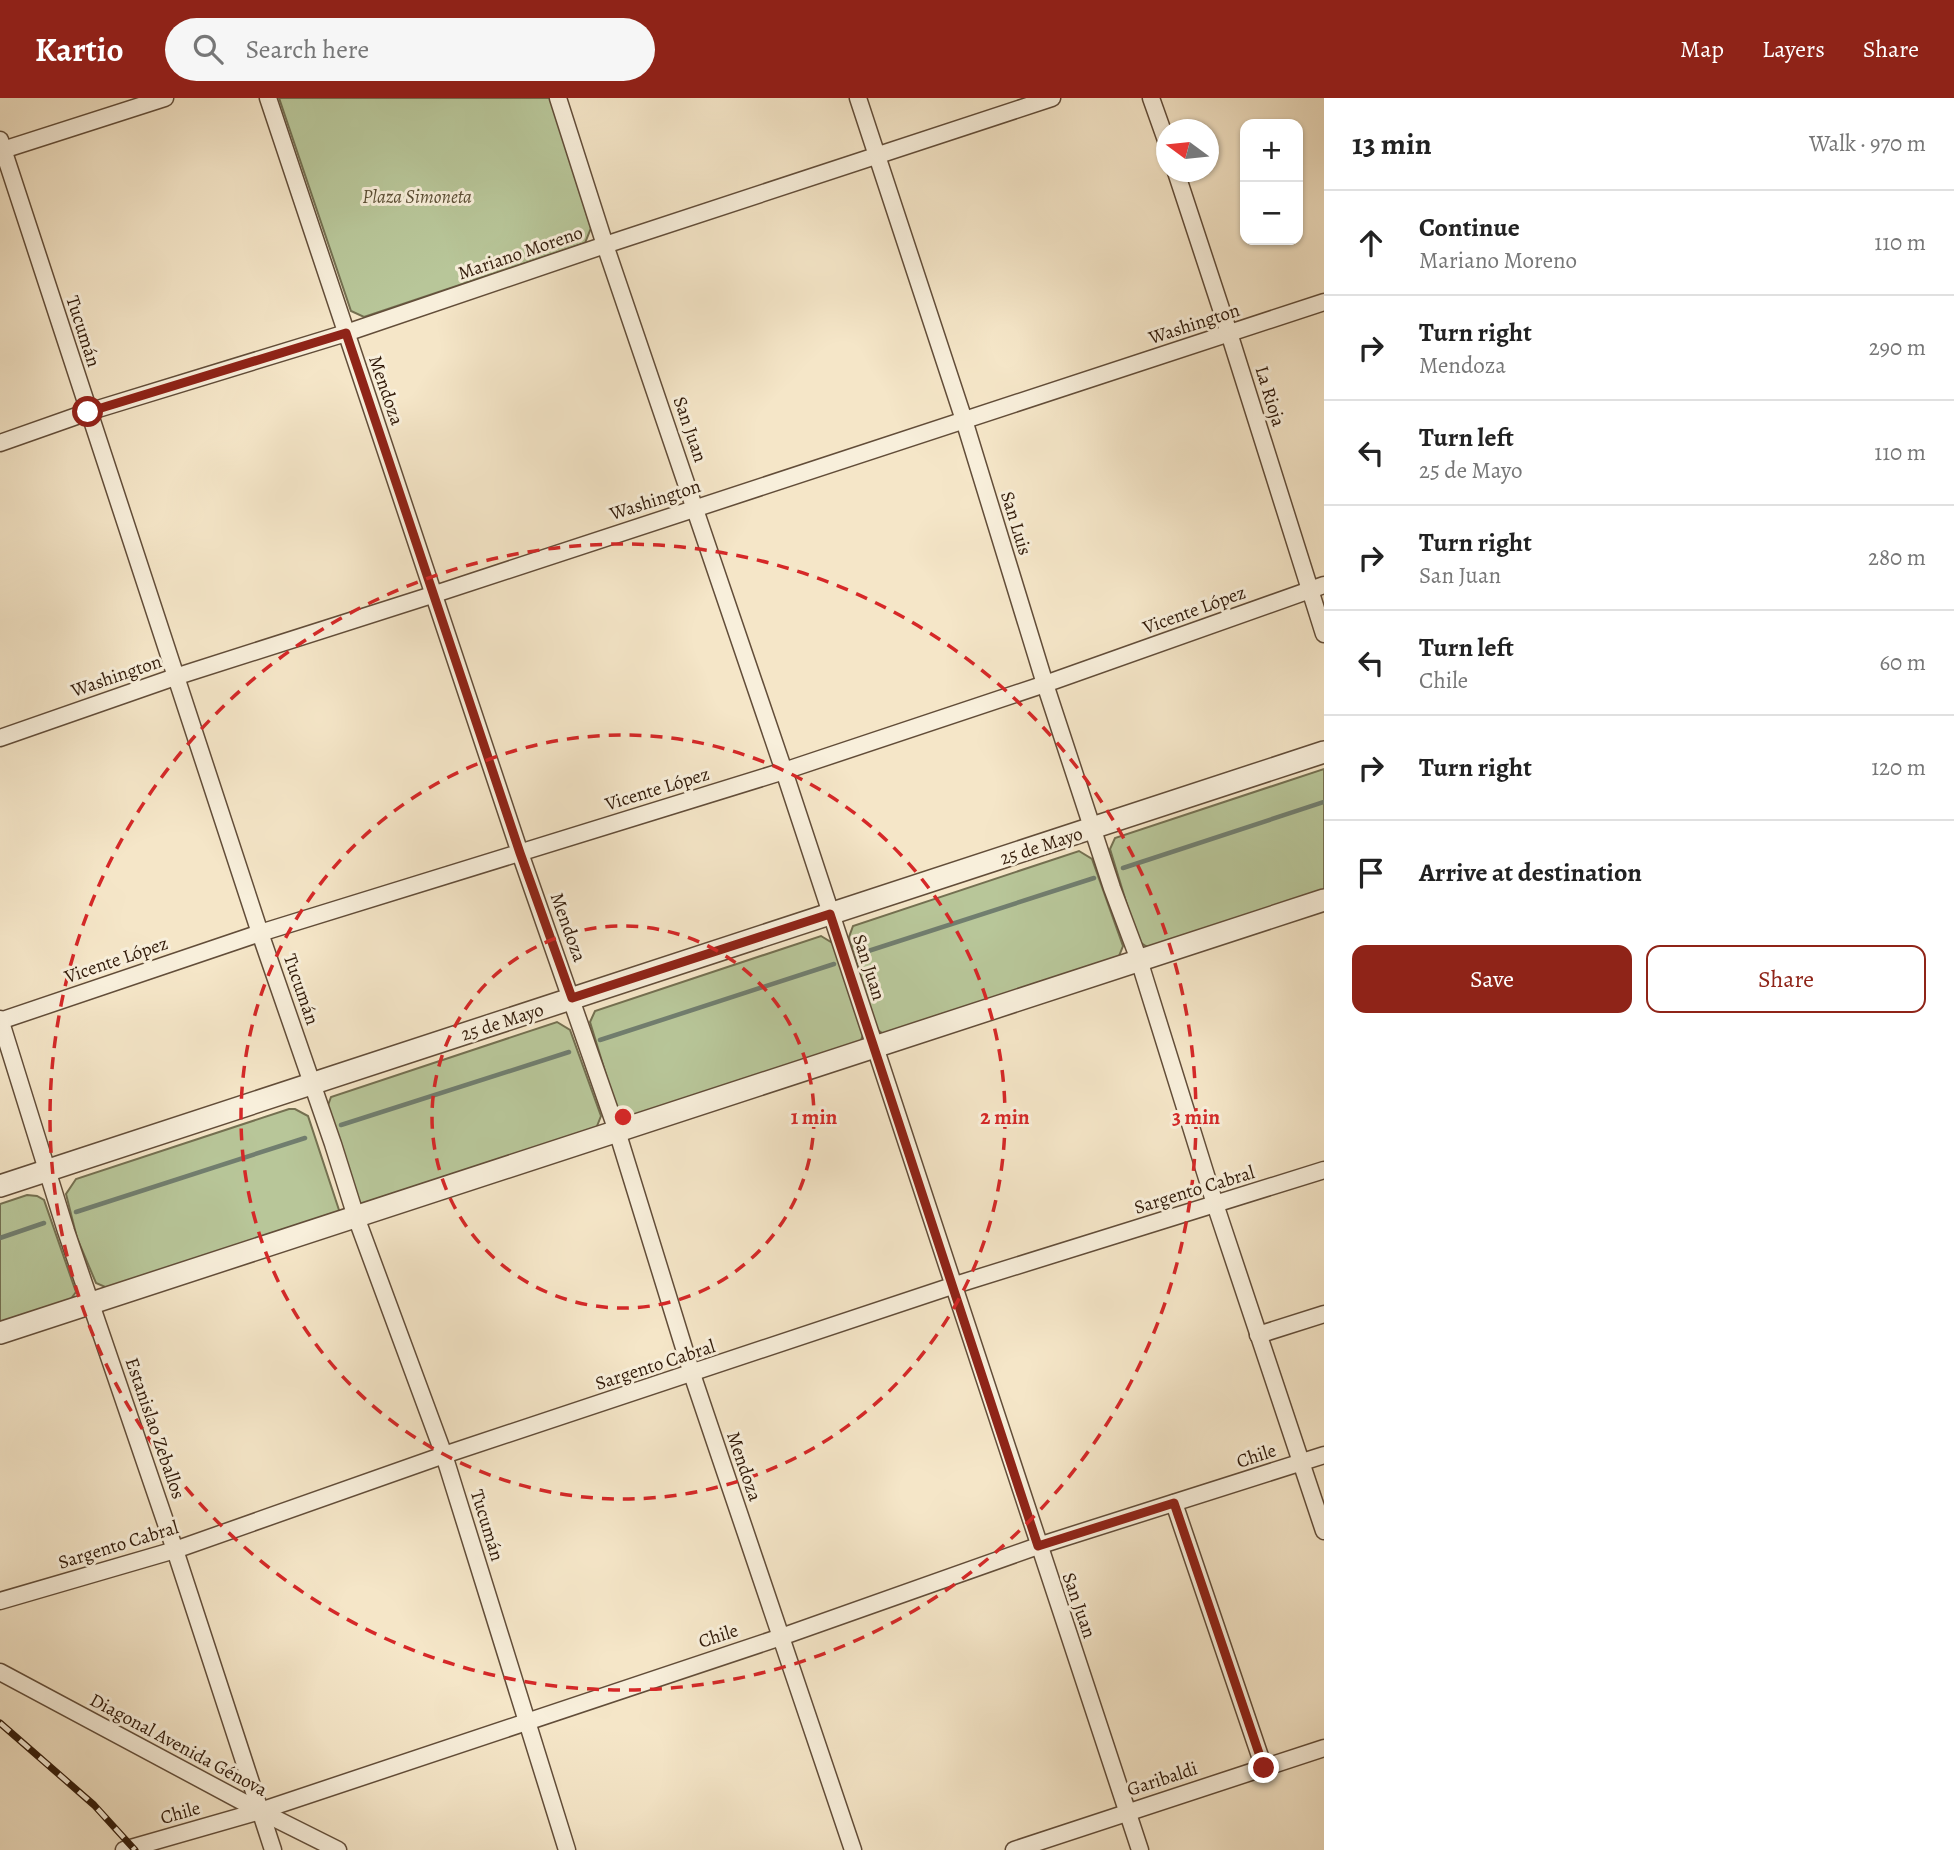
<!DOCTYPE html>
<html lang="en">
<head>
<meta charset="utf-8">
<style>
	:root { --surface:#fff; --page:#f6f6f6; --text:#222; --muted:#767676; --line:#e0e0e0; --accent:#8f2418 }
	body { margin:0; font-family:Alegreya,serif; background:var(--page); color:var(--text) }
	.controls { position:absolute; right:21px; top:21px; display:grid; overflow:hidden; border-radius:14px; box-shadow:0 2px 5px #0004 }
	.controls button { width:63px; height:63px; display:grid; place-items:center; padding:0; border:0; border-bottom:2px solid var(--line); background:var(--surface); color:var(--text); font:35px sans-serif }
	.compass { position:absolute; left:1156px; top:21px; width:63px; height:63px; border-radius:50%; background:var(--surface); box-shadow:0 2px 5px #0004; rotate:285deg }
	.stop { position:absolute; width:21px; height:21px; margin:-16px; border:5px solid #8f2418; border-radius:50%; background:#fff }
	.stop.end { background:#8f2418; border-color:#fff; box-shadow:0 2px 7px #0008 }
	.list { margin:0; padding:0; list-style:none }
	h2 { display:flex; justify-content:space-between; align-items:center; height:91px; margin:0; padding:0 28px; font-size:30px }
	h2 small { font-size:23px; font-weight:400; color:var(--muted) }
	.list li { display:grid; grid-template-columns:46px 1fr auto; gap:21px; align-items:center; box-sizing:border-box; height:105px; padding:0 28px; border-top:2px solid var(--line) }
	.list b { display:block; font-size:26px; white-space:nowrap }
	.list p { margin:0; font-size:23px; white-space:nowrap; color:var(--muted) }
	.list em { font-size:23px; font-style:normal; color:var(--muted) }
	.actions { display:flex; gap:14px; padding:21px 28px }
	.actions a { flex:1; padding:16px 0; border:2px solid var(--accent); border-radius:14px; text-align:center; font-size:24px; color:var(--accent) }
	.actions .main { background:var(--accent); color:#fff }
	.icon { flex:none; width:38px; height:38px; fill:none; stroke:currentColor; stroke-width:2; stroke-linecap:round; stroke-linejoin:round }
	.map { position:relative; flex:none; width:1324px; height:1752px; overflow:hidden }
	header { display:flex; align-items:center; gap:42px; box-sizing:border-box; height:98px; padding:0 35px; background:var(--accent); color:#fff }
	header strong { font-size:33px }
	nav { display:flex; gap:38px; margin-inline-start:auto; font-size:24px }
	.search { width:490px; height:63px; background:var(--page); display:flex; align-items:center; gap:18px; box-sizing:border-box; padding:0 24px; border-radius:38px; color:var(--muted); font-size:26px }
	main { display:flex }
	aside { flex:1; background:var(--surface) }
	.map>svg:first-child { display:block }
	.green { fill:#b8c699; stroke:#747051; stroke-width:2 }
	.lines { fill:none; stroke-linecap:round; stroke-linejoin:round }
	.stream { stroke:#717e6f; stroke-width:4.5 }
	.minor-casing { stroke:#624d39; stroke-width:19 }
	.tertiary-casing { stroke:#624d39; stroke-width:24 }
	.minor { stroke:#f8efdb; stroke-width:16 }
	.tertiary { stroke:#f8efdb; stroke-width:21 }
	.rail-casing { stroke:#311a09; stroke-width:7 }
	.rail { stroke:#f8efdb; stroke-width:4.5; stroke-dasharray:13; stroke-linecap:butt }
	.route { stroke:#8f2418; stroke-width:9 }
	.ring { fill:none; stroke:#d62828; stroke-width:3.5; stroke-dasharray:12 9 }
	.labels { text-anchor:middle; stroke-width:6; stroke-linejoin:round; paint-order:stroke }
	.park-label { font-size:19px; font-style:italic; fill:#5a4e34; stroke:#f8efdb }
	.street-label { font-size:19px; fill:#311a09; stroke:#f8efdb }
	.centre { fill:#d62828; stroke:#f8efdb; stroke-width:3.5 }
	.ring-label { font-size:21px; text-anchor:middle; font-weight:bold; fill:#d62828; stroke:#f8efdb; stroke-width:6; stroke-linejoin:round; paint-order:stroke }
</style>
</head>
<body>
<header>
<strong>Kartio</strong>
<div class="search"><svg class="icon" aria-label="search" viewBox="0 0 24 24"><circle cx="10" cy="10" r="6"/><path d="M15 15l6 6"/></svg>Search here</div>
<nav><a>Map</a><a>Layers</a><a>Share</a></nav>
</header>
<main>
<div class="map">
<svg width="1324" height="1752" viewBox="0 0 1324 1752">
	<rect width="100%" height="100%" fill="#f5e6c8"/>
	<filter id="stains"><feTurbulence type="fractalNoise" baseFrequency=".00286" numOctaves="4"/><feColorMatrix values="0 0 0 0 .2 0 0 0 0 .09 0 0 0 0 .02 0 0 0 .5 -.17"/></filter>
	<radialGradient id="worn" r=".72"><stop offset=".6" stop-color="#630" stop-opacity="0"/><stop offset="1" stop-color="#630" stop-opacity=".3"/></radialGradient>
	<g class="green">
		<path d="M279,0H550L591,130L585,145L364,219L351,213Z"/>
		<path d="M1324,671V795L1149,850L1138,843L1110,751L1115,740Z"/>
		<path d="M1079,753L1092,761L1123,848L1117,863L887,938L876,931L849,839L853,828Z"/>
		<path d="M821,838L834,846L865,932L859,947L630,1023L618,1016L590,924L595,913Z"/>
		<path d="M557,924L570,932L601,1018L595,1033L366,1109L354,1101L327,1010L331,999Z"/>
		<path d="M289,1011H295L308,1018L339,1112L332,1121L112,1192L96,1185L77,1140L66,1096L76,1081Z"/>
		<path d="M27,1097L37,1098L44,1102L76,1194L67,1206L0,1228V1106Z"/>
	</g>
	<g class="lines">
		<g class="stream">
			<path d="M1123,770L1324,704"/>
			<path d="M859,856L1094,780"/>
			<path d="M600,942L834,866"/>
			<path d="M341,1027L569,954"/>
			<path d="M76,1114L305,1040"/>
			<path d="M0,1140L44,1125"/>
		</g>
		<g class="minor-casing">
			<g id="minor">
				<path d="M268,0L520,755L617,1033L692,1276L853,1752"/>
				<path d="M558,0L605,147L784,673L1140,1752"/>
				<path d="M858,0L964,322L1045,586L1112,790L1139,862L1215,1106L1324,1433"/>
				<path d="M1151,0L1167,45"/>
				<path d="M0,42L260,835L333,1046L356,1119L444,1357L567,1752"/>
				<path d="M0,53L165,0"/>
				<path d="M1176,74L1229,235L1324,536"/>
				<path d="M0,345L88,314L346,235L605,147L1052,0"/>
				<path d="M0,640L175,579L435,496L1324,204"/>
				<path d="M0,921L66,1133L175,1452L273,1752"/>
				<path d="M0,923L260,835L784,673L1045,586L1324,487"/>
				<path d="M1258,1237L1324,1216"/>
				<path d="M1174,1405L1264,1670"/>
				<path d="M0,1503L175,1452L444,1357L952,1188L1324,1072"/>
				<path d="M0,1574L260,1713L338,1752"/>
				<path d="M124,1752L260,1713L781,1539L1038,1448L1324,1357"/>
				<path d="M1014,1752L1324,1650"/>
			</g>
		</g>
		<g class="tertiary-casing">
			<g id="tertiary">
				<path d="M0,1088L1324,654"/>
				<path d="M0,1235L1324,802"/>
			</g>
		</g>
		<use href="#minor" class="minor"/>
		<use href="#tertiary" class="tertiary"/>
		<g class="rail-casing">
			<path id="rail" d="M0,1625L94,1707L135,1752"/>
		</g>
		<use href="#rail" class="rail"/>
	</g>
	<g class="lines">
		<path class="route" d="M88,314L346,235L520,755L572,900L830,816L1038,1448L1174,1405L1264,1670"/>
	</g>
	<g class="ring">
		<circle cx="623" cy="1019" r="191"/>
		<circle cx="623" cy="1019" r="382"/>
		<circle cx="623" cy="1019" r="573"/>
	</g>
	<g class="labels">
		<g class="park-label">
			<text x="417" y="105">Plaza Simoneta</text>
		</g>
		<g class="street-label">
			<text transform="translate(520 154) rotate(-19)" y="7">Mariano Moreno</text>
			<text transform="translate(1194 225) rotate(-18)" y="7">Washington</text>
			<text transform="translate(84 233) rotate(72)" y="7">Tucumán</text>
			<text transform="translate(387 292) rotate(71)" y="7">Mendoza</text>
			<text transform="translate(1271 298) rotate(73)" y="7">La Rioja</text>
			<text transform="translate(691 331) rotate(71)" y="7">San Juan</text>
			<text transform="translate(655 401) rotate(-18)" y="7">Washington</text>
			<text transform="translate(1017 425) rotate(73)" y="7">San Luis</text>
			<text transform="translate(1194 511) rotate(-20)" y="7">Vicente López</text>
			<text transform="translate(116 577) rotate(-19)" y="7">Washington</text>
			<text transform="translate(657 690) rotate(-17)" y="7">Vicente López</text>
			<text transform="translate(1041 747) rotate(-18)" y="7">25 de Mayo</text>
			<text transform="translate(569 829) rotate(70)" y="7">Mendoza</text>
			<text transform="translate(116 861) rotate(-19)" y="7">Vicente López</text>
			<text transform="translate(870 869) rotate(72)" y="7">San Juan</text>
			<text transform="translate(302 891) rotate(71)" y="7">Tucumán</text>
			<text transform="translate(502 923) rotate(-18)" y="7">25 de Mayo</text>
			<text transform="translate(1194 1091) rotate(-17)" y="7">Sargento Cabral</text>
			<text transform="translate(655 1266) rotate(-18)" y="7">Sargento Cabral</text>
			<text transform="translate(156 1330) rotate(71)" y="7">Estanislao Zeballos</text>
			<text transform="translate(1256 1357) rotate(-18)" y="7">Chile</text>
			<text transform="translate(745 1368) rotate(71)" y="7">Mendoza</text>
			<text transform="translate(488 1427) rotate(73)" y="7">Tucumán</text>
			<text transform="translate(118 1446) rotate(-17)" y="7">Sargento Cabral</text>
			<text transform="translate(1080 1507) rotate(71)" y="7">San Juan</text>
			<text transform="translate(718 1537) rotate(-18)" y="7">Chile</text>
			<text transform="translate(179 1646) rotate(28)" y="7">Diagonal Avenida Génova</text>
			<text transform="translate(1162 1680) rotate(-18)" y="7">Garibaldi</text>
			<text transform="translate(180 1714) rotate(-16)" y="7">Chile</text>
		</g>
	</g>
	<circle cx="623" cy="1019" r="10" class="centre"/>
	<g class="ring-label">
		<text x="814" y="1026">1 min</text>
		<text x="1005" y="1026">2 min</text>
		<text x="1196" y="1026">3 min</text>
	</g>
	<rect width="100%" height="100%" filter="url(#stains)"/>
	<rect width="100%" height="100%" fill="url(#worn)"/>
</svg>
<div class="controls">
<button>+</button>
<button>−</button>
</div>
<svg class="compass" viewBox="-18 -18 36 36"><path d="M0-13l5 13h-10z" fill="#e53935"/><path d="M0 13l5-13h-10z" fill="#767676"/></svg>
<div class="stop" style="left:88px;top:314px"></div>
<div class="stop end" style="left:1264px;top:1670px"></div>
</div>
<aside>
<h2>13 min<small>Walk · 970 m</small></h2>
<ul class="list">
<li><svg class="icon" aria-label="ahead" viewBox="0 0 24 24"><path d="M12 20V5M6 11l6-6 6 6"/></svg><div><b>Continue</b><p>Mariano Moreno</p></div><em>110 m</em></li>
<li><svg class="icon" aria-label="right" viewBox="0 0 24 24"><path d="M7 20v-9h11M14 6l5 5-5 5"/></svg><div><b>Turn right</b><p>Mendoza</p></div><em>290 m</em></li>
<li><svg class="icon" aria-label="left" viewBox="0 0 24 24"><path d="M17 20v-9H6M10 6l-5 5 5 5"/></svg><div><b>Turn left</b><p>25 de Mayo</p></div><em>110 m</em></li>
<li><svg class="icon" aria-label="right" viewBox="0 0 24 24"><path d="M7 20v-9h11M14 6l5 5-5 5"/></svg><div><b>Turn right</b><p>San Juan</p></div><em>280 m</em></li>
<li><svg class="icon" aria-label="left" viewBox="0 0 24 24"><path d="M17 20v-9H6M10 6l-5 5 5 5"/></svg><div><b>Turn left</b><p>Chile</p></div><em>60 m</em></li>
<li><svg class="icon" aria-label="right" viewBox="0 0 24 24"><path d="M7 20v-9h11M14 6l5 5-5 5"/></svg><div><b>Turn right</b></div><em>120 m</em></li>
<li><svg class="icon" aria-label="arrive" viewBox="0 0 24 24"><path d="M6 21V4h12l-3 4 3 4H6"/></svg><div><b>Arrive at destination</b></div></li>
</ul>
<div class="actions"><a class="main">Save</a><a>Share</a></div>
</aside>
</main>
</body>
</html>
